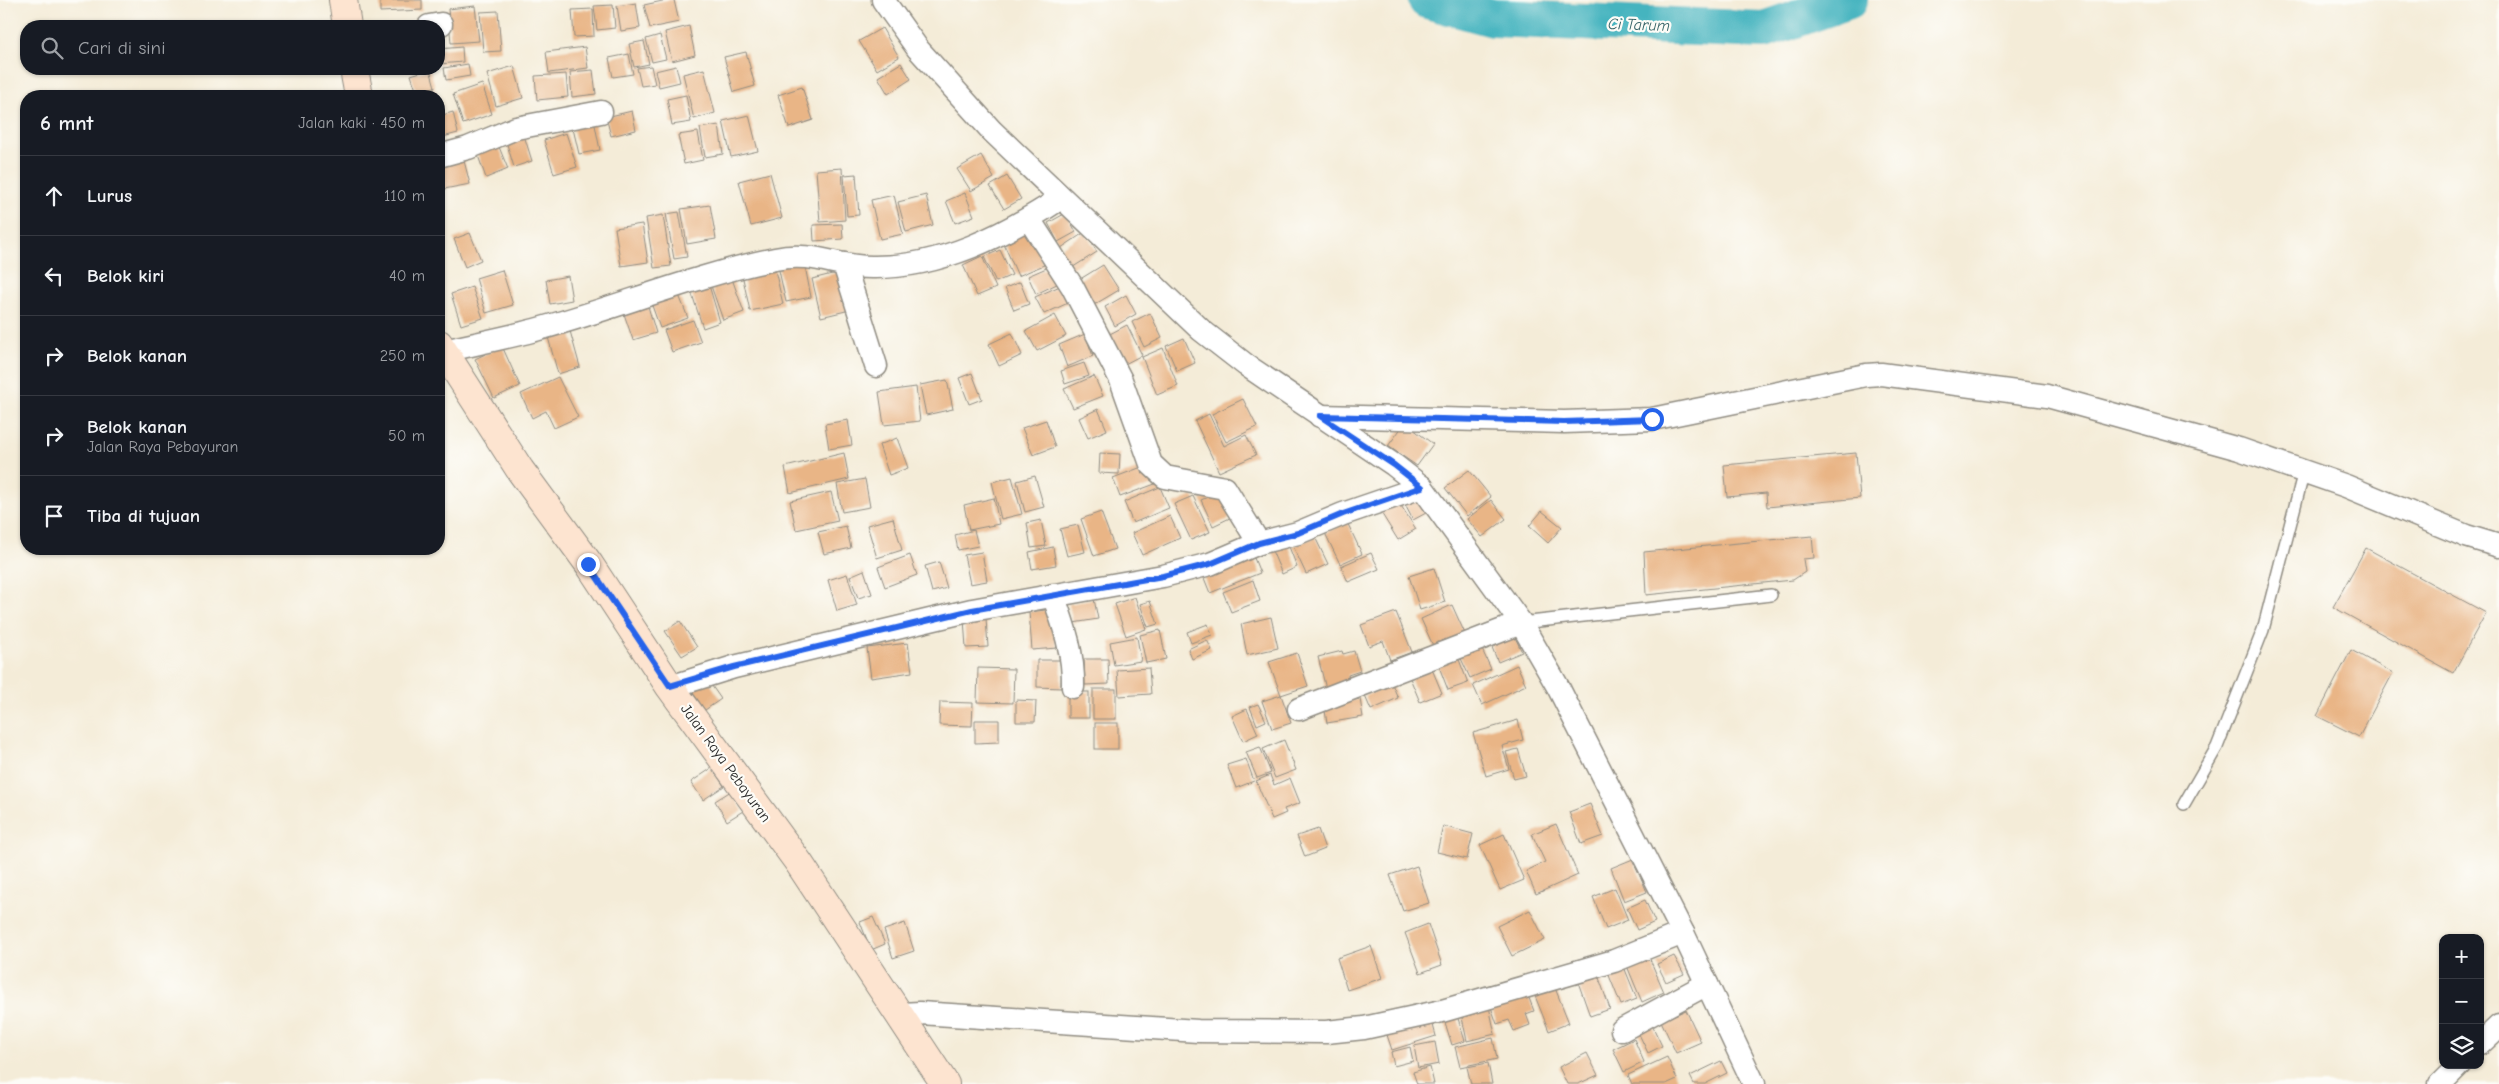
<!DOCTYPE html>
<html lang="id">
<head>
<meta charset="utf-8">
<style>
	:root { --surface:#171b24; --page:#20242c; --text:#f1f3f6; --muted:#9ea1a6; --line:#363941 }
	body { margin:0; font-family:"Comic Neue",sans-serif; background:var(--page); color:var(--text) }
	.controls { position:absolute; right:15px; bottom:15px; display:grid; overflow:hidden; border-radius:10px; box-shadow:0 1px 4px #0004 }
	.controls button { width:45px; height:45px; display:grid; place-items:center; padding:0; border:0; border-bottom:1px solid var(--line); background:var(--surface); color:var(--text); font:25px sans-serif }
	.stop { position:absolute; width:15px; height:15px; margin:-11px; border:4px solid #2563eb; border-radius:50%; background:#fff }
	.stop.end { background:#2563eb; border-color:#fff; box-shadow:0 1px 5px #0008 }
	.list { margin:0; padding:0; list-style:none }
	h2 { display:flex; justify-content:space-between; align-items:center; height:65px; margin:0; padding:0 20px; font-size:21px }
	h2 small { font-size:16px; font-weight:400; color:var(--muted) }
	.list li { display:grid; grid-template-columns:32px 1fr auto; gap:15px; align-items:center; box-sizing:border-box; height:80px; padding:0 20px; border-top:1px solid var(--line) }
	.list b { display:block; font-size:19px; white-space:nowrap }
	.list p { margin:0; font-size:16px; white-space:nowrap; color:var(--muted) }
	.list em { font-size:16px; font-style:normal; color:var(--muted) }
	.icon { flex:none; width:28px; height:28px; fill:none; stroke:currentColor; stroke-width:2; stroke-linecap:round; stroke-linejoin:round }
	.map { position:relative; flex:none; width:2499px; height:1084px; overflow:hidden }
	.search { position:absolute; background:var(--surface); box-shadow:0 1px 4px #0004; left:20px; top:20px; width:425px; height:55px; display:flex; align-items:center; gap:12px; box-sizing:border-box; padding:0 18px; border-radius:20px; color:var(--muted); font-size:19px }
	.panel { position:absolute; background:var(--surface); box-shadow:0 1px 4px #0004; left:20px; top:90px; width:425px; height:465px; border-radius:20px }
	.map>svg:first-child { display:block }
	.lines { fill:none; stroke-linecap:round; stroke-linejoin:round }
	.river { stroke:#45b4bf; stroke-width:38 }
	.building { fill:#e9b586 }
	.service-casing { stroke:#908c82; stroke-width:14 }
	.minor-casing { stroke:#908c82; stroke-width:25 }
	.secondary-casing { stroke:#908c82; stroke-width:30 }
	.service { stroke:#fff; stroke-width:11 }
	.minor { stroke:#fff; stroke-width:22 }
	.secondary { stroke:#fde4d0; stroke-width:28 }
	.route { stroke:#2563eb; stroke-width:6 }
	.labels { text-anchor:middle; stroke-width:4.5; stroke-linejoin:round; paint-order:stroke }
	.street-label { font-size:15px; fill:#2b2b2b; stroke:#fdfcf7 }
	.water-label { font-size:16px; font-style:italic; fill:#356266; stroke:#fdfcf7 }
</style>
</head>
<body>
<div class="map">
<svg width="2499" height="1084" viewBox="0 0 2499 1084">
	<rect width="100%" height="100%" fill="#fdfcf7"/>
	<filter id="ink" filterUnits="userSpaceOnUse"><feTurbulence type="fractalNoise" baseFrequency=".02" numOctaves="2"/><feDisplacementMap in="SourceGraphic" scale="10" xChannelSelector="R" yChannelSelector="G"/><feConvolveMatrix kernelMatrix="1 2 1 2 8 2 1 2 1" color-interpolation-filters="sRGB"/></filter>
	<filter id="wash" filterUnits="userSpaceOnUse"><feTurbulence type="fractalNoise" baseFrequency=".0096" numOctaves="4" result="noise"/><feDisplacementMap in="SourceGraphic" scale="20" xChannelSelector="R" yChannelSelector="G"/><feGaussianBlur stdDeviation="1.12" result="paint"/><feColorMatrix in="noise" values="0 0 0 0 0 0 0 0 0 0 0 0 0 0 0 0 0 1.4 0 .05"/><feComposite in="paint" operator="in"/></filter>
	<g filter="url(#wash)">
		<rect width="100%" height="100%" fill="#f4ecd8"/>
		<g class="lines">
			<path class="river" d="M1427,0L1493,18L1764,30L1849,0"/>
		</g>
		<g id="blocks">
			<g class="building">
				<path d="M380,0H422V10L380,12Z"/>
				<path d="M667,0H674L679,22L650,28L644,5Z"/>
				<path d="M636,3L640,28L621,31L617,6Z"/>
				<path d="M613,5L615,28L597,30L594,6Z"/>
				<path d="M475,6L479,41L451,43L448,9Z"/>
				<path d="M593,9L594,36L574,37L572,10Z"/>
				<path d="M498,11L501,51L483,52L480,12Z"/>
				<path d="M689,26L695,55L672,61L665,32Z"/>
				<path d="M882,28L899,57L877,70L859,41Z"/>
				<path d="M660,35L666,59L652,62L646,39Z"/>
				<path d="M644,41L649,64L634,67L629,44Z"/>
				<path d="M462,47L463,62L439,64V49Z"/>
				<path d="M585,47L588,68L549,73L546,52Z"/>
				<path d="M746,52L755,86L734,92L724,57Z"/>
				<path d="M629,54L633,74L613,77L609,58Z"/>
				<path d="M901,63L911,79L888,94L878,77Z"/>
				<path d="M468,64L470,76L446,80L444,68Z"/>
				<path d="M514,66L523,98L496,106L487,74Z"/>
				<path d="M651,66L655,84L641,86L637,68Z"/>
				<path d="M676,66L680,82L659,87L655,71Z"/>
				<path d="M374,69H392V70L375,73Z"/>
				<path d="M430,69L435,87L417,93L411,75Z"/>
				<path d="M704,69L715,113L694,119L683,74Z"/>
				<path d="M593,70L596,94L572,97L570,72Z"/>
				<path d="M566,74L568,97L537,100L535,76Z"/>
				<path d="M482,84L492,114L463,124L453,94Z"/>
				<path d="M802,87L813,120L789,128L778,95Z"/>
				<path d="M435,90L437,96H417V95Z"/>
				<path d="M406,92L407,96H387V95Z"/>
				<path d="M686,95L691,122L672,125L667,99Z"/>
				<path d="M632,111L636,130L611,136L606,117Z"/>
				<path d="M453,112L458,133L439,138V116Z"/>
				<path d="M593,115L600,150L579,154L571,120Z"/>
				<path d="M749,115L758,151L731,157L723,121Z"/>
				<path d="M719,125L723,154L705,157L700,128Z"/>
				<path d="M523,132L532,161L514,167L505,138Z"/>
				<path d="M698,132L703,160L684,164L678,135Z"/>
				<path d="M566,133L577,167L554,174L544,140Z"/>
				<path d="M497,142L508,169L486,178L476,150Z"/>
				<path d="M981,155L994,178L971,191L957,169Z"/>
				<path d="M463,157L470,184L439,190V163Z"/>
				<path d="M842,168L845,220L820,222L816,170Z"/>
				<path d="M770,173L782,218L751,226L739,181Z"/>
				<path d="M856,174L859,215L847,216L844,175Z"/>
				<path d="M1007,176L1021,199L1004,209L990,186Z"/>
				<path d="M965,193L974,216L955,223L946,201Z"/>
				<path d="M894,195L903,234L880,239L871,200Z"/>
				<path d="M926,195L933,225L906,232L898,202Z"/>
				<path d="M710,205L716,239L687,244L681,209Z"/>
				<path d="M679,212L687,257L674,259L666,214Z"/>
				<path d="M1066,213L1076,232L1058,242L1048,223Z"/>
				<path d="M663,215L671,266L654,268L646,218Z"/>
				<path d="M642,224L648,262L621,266L615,228Z"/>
				<path d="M842,224L843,239L814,241L813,225Z"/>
				<path d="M1029,231L1044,265L1018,276L1003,242Z"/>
				<path d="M1085,232L1097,252L1070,269L1058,250Z"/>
				<path d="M470,233L481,260L465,267L454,239Z"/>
				<path d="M1000,250L1012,275L996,282L984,257Z"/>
				<path d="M982,256L996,288L977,296L963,265Z"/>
				<path d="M804,261L811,297L786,302L778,266Z"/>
				<path d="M1103,265L1119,290L1092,306L1077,281Z"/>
				<path d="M774,266L783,304L750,311L742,274Z"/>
				<path d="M1051,266L1059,283L1036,294L1028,276Z"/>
				<path d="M502,270L513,305L486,313L476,278Z"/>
				<path d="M840,272L850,310L821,317L812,279Z"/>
				<path d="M568,276L572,300L550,304L546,280Z"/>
				<path d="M731,276L744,312L723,320L710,283Z"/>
				<path d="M708,282L720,322L703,328L690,288Z"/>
				<path d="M1020,282L1029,304L1014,310L1005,288Z"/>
				<path d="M1060,286L1068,303L1044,314L1035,297Z"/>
				<path d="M472,287L483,318L461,325L451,294Z"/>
				<path d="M677,290L688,318L660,328L650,300Z"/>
				<path d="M1126,295L1136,314L1115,326L1105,307Z"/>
				<path d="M647,303L656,333L633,340L623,311Z"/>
				<path d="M1150,313L1162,338L1144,347L1132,322Z"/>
				<path d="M1055,315L1066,336L1037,351L1026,331Z"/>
				<path d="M693,320L701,342L672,352L664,330Z"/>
				<path d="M1127,325L1142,355L1121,366L1106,336Z"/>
				<path d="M570,331L580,367L558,374L548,337Z"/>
				<path d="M1012,333L1022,355L999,366L989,344Z"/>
				<path d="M1085,334L1093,356L1067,367L1059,345Z"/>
				<path d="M1184,338L1195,363L1177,371L1166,346Z"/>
				<path d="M502,346L520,386L494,398L475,359Z"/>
				<path d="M1163,348L1178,386L1157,395L1142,357Z"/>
				<path d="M1084,363L1089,376L1065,384L1061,371Z"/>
				<path d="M972,373L982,399L969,404L959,378Z"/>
				<path d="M1094,376L1103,396L1073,408L1064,389Z"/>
				<path d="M558,377L578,417L554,428L546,411L532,418L521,394Z"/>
				<path d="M947,380L953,409L926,415L920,385Z"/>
				<path d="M916,387L920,421L884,425L879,392Z"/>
				<path d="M1243,399L1257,427L1226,442L1212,414Z"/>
				<path d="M1098,409L1107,430L1088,438L1079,418Z"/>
				<path d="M1209,414L1224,446L1246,435L1256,455L1219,472L1195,421Z"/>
				<path d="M848,420L852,445L829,449L825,424Z"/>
				<path d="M1046,420L1055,447L1033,455L1022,428Z"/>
				<path d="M1405,423L1433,444L1417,466L1388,446Z"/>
				<path d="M897,438L908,468L889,475L879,445Z"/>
				<path d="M844,453L849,479L790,493L785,467Z"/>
				<path d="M1100,453L1120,454L1119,474L1099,473Z"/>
				<path d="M1856,453L1860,498L1767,507L1766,493L1727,497L1724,465Z"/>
				<path d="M1147,465L1155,484L1120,497L1113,478Z"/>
				<path d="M1469,470L1491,497L1467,516L1445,488Z"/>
				<path d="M1035,476L1044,507L1025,512L1017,481Z"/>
				<path d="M1012,477L1022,514L1001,519L992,482Z"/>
				<path d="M865,479L870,507L842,512L837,484Z"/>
				<path d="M1160,487L1169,508L1133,523L1124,502Z"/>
				<path d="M1223,490L1234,516L1213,526L1201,500Z"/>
				<path d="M831,492L838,521L796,530L790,501Z"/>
				<path d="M1414,492L1426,513L1413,520L1402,499Z"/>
				<path d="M1193,496L1210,532L1191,540L1174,504Z"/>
				<path d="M994,498L999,524L969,530L964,505Z"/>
				<path d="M1491,500L1506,519L1482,537L1467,519Z"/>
				<path d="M1398,501L1416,529L1398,540L1380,511Z"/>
				<path d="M1542,511L1562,527L1548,543L1529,526Z"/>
				<path d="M1101,512L1115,549L1094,556L1081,519Z"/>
				<path d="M1170,516L1180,538L1142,555L1132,533Z"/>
				<path d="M893,518L902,550L877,558L867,525Z"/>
				<path d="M1041,520L1046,546L1031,548L1027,523Z"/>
				<path d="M1347,522L1362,554L1340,564L1325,533Z"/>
				<path d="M1078,525L1085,552L1067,556L1060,529Z"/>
				<path d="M846,526L851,548L824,554L818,532Z"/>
				<path d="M974,530L978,546L958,550L955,535Z"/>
				<path d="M1812,536L1814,558L1803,559L1805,572L1793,580L1646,595L1644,552Z"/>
				<path d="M1315,537L1328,564L1306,574L1293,546Z"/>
				<path d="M1286,539L1297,567L1282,574L1270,546Z"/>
				<path d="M1053,547L1056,565L1032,569L1029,552Z"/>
				<path d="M1250,548L1260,573L1210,593L1200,568Z"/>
				<path d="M2366,548L2486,613L2453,673L2333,607Z"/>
				<path d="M982,552L987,581L970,584L964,555Z"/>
				<path d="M1371,553L1379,569L1348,582L1341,566Z"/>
				<path d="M910,555L917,575L885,587L878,567Z"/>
				<path d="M939,562L947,588L932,592L925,566Z"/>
				<path d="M1434,568L1445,602L1420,610L1409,576Z"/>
				<path d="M864,570L872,594L858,598L850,576Z"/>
				<path d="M847,574L857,605L837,611L828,580Z"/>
				<path d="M1253,580L1260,601L1231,612L1223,592Z"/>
				<path d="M1135,597L1146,629L1126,636L1115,604Z"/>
				<path d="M1094,599L1098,619L1073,623L1069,604Z"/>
				<path d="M1150,601L1158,624L1148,627L1140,604Z"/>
				<path d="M1452,605L1466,636L1435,650L1421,619Z"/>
				<path d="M1053,609L1057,648L1032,650L1029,612Z"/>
				<path d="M1396,612L1412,652L1390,660L1383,641L1369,646L1361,625Z"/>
				<path d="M1271,617L1278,648L1247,655L1241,624Z"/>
				<path d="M986,618L988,647L966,648L964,619Z"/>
				<path d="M680,621L697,647L682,656L665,631Z"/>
				<path d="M1208,624L1212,635L1191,643L1187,632Z"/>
				<path d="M1160,630L1166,659L1146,663L1140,635Z"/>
				<path d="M1512,631L1522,652L1498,662L1489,640Z"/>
				<path d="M1137,637L1141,661L1114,665L1110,642Z"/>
				<path d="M1207,640L1212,650L1192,659L1188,649Z"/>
				<path d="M908,643L912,672L871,678L867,648Z"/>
				<path d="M1479,643L1491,669L1470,678L1458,652Z"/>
				<path d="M2351,650L2393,673L2359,737L2317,716Z"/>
				<path d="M1342,651L1343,654L1354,651L1360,671L1348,675L1351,687L1327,693L1318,657Z"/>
				<path d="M1297,653L1308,686L1281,695L1269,662Z"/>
				<path d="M1458,657L1468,683L1448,690L1438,664Z"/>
				<path d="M1084,659H1108L1109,684L1085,685Z"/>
				<path d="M1037,660H1062L1061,688L1037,687Z"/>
				<path d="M1517,665L1526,685L1482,705L1473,685Z"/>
				<path d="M978,668L1014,669L1013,703L977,702Z"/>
				<path d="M1149,668L1151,694L1119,696L1117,670Z"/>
				<path d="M1432,669L1442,693L1420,702L1410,678Z"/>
				<path d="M707,679L721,699L705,710L691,690Z"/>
				<path d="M1392,684L1398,698L1371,710L1365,696Z"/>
				<rect x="1093" y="689" width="23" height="30"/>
				<rect x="1068" y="692" width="21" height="26"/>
				<path d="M1281,695L1291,723L1272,729L1262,701Z"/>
				<path d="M1360,699L1363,717L1327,723L1324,705Z"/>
				<path d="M1016,700L1036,701L1035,722H1016Z"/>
				<path d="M940,702L973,703L972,726L939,725Z"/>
				<path d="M1258,704L1266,721L1257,725L1250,707Z"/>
				<path d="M1247,709L1258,734L1243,741L1232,716Z"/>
				<path d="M975,720H999V742L975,743Z"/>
				<path d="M1518,720L1523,740L1502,746L1509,769L1486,776L1473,733Z"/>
				<rect x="1095" y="723" width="23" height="26"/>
				<path d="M1284,740L1296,770L1275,778L1263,749Z"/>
				<path d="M1260,747L1271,773L1257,778L1246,752Z"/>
				<path d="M1518,749L1526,776L1514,779L1506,752Z"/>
				<path d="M1246,759L1254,781L1236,788L1227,765Z"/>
				<path d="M712,768L724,786L703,800L691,782Z"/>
				<path d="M1270,775L1274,785L1290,778L1300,803L1284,809L1286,813L1272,819L1256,781Z"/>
				<path d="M731,791L743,811L727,821L715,801Z"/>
				<path d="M1590,804L1603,836L1581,844L1569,812Z"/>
				<path d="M1556,824L1578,875L1536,894L1526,871L1545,862L1532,834Z"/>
				<path d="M1443,826L1473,834L1467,859L1437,852Z"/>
				<path d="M1318,829L1325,849L1305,857L1297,836Z"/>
				<path d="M1504,834L1524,880L1500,890L1480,845Z"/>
				<path d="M1633,859L1647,892L1624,901L1611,868Z"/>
				<path d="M1417,866L1429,903L1403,911L1390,875Z"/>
				<path d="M1615,888L1628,920L1606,929L1593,897Z"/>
				<path d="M1645,900L1655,922L1637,930L1627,908Z"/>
				<path d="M1530,910L1545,940L1512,956L1497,926Z"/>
				<path d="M873,917L885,944L871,950L860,922Z"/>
				<path d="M905,923L914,951L893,958L884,930Z"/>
				<path d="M1428,924L1442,965L1420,973L1405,933Z"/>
				<path d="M1371,946L1382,978L1347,990L1337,958Z"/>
				<path d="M1674,956L1684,974L1666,982L1657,964Z"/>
				<path d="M1649,957L1664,992L1642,1002L1627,966Z"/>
				<path d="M1624,967L1637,999L1621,1005L1608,973Z"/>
				<path d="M1598,975L1610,1009L1590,1016L1578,982Z"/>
				<path d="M1555,988L1569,1023L1549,1031L1535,996Z"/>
				<path d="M1527,993L1534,1011L1526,1014L1530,1025L1514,1031L1509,1020L1497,1024L1491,1007Z"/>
				<path d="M1488,1002L1495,1034L1467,1041L1460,1008Z"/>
				<path d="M1686,1010L1701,1042L1676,1053L1661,1021Z"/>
				<path d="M1456,1012L1465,1041L1452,1045L1443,1016Z"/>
				<path d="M1431,1018L1436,1036L1392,1050L1386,1032Z"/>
				<path d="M1652,1025L1662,1046L1648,1053L1638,1032Z"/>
				<path d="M1493,1038L1497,1059L1460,1067L1455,1047Z"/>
				<path d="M1634,1039L1644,1062L1624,1072L1613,1049Z"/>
				<path d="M1435,1042L1439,1064L1418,1068L1414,1046Z"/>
				<path d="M1410,1047L1413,1061L1394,1066L1391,1052Z"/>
				<path d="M1587,1053L1598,1075L1578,1084H1567L1559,1067Z"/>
				<path d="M1667,1057L1677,1079L1666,1084H1632L1628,1075Z"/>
				<path d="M1721,1061L1727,1073L1705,1084H1694L1690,1076Z"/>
				<path d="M1488,1063L1492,1084H1471L1467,1067Z"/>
				<path d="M1430,1067L1434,1084H1417L1413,1072Z"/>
			</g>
		</g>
	</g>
	<g filter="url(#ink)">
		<use href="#blocks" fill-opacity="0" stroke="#908c82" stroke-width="1"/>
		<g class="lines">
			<g class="service-casing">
				<g id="service">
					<path d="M1521,623L1771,595"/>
					<path d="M2184,804L2217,747L2263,630L2304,471"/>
				</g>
			</g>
			<g class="minor-casing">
				<g id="minor">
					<path d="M883,0L918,49L992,131L1201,330L1246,365L1394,465L1422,487L1521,623L1558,687L1683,933L1754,1084"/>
					<path d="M429,26L441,24"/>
					<path d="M439,156L468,148L516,128L601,112"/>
					<path d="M1029,219L1072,286L1121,380L1151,464L1165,477L1225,488L1259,543"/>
					<path d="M844,264L876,366"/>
					<path d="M443,351C474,344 505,338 535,330C616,308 693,276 775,259C814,251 835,267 872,267C940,268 1005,235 1061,198"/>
					<path d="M1320,416L1564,422L1652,419L1866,375L1881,374L2047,396L2239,449L2346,486L2466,536L2499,546"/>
					<path d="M1053,595C1064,625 1074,654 1073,687"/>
					<path d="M670,687L734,667L972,610L1163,576L1210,564L1259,543L1298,533L1343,514L1422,487"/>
					<path d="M1299,709L1521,623"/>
					<path d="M900,1014L920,1013L1198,1031L1326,1032L1364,1028L1442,1011L1614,961L1683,933"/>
					<path d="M1622,1030L1707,984"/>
					<path d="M2480,1044L2499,1026"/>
					<path d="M2440,1084L2459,1065"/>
				</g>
			</g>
			<g class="secondary-casing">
				<g id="secondary">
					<path d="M343,0L347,26"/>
					<path d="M354,69L359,96"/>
					<path d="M439,344L520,470L589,564L670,687L799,863L945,1084"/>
				</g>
			</g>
			<use href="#service" class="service"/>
			<use href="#minor" class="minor"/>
			<use href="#secondary" class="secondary"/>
		</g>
	</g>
	<g class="lines" filter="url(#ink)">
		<path class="route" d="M588,564L670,686L734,667L972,610L1163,576L1210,564L1259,543L1298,533L1343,514L1422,487L1394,465L1320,416L1564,422L1652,419"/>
	</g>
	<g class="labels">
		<g class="street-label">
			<text transform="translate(726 763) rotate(54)" y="5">Jalan Raya Pebayuran</text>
		</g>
		<g class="water-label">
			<text transform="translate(1639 24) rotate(2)" y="6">Ci Tarum</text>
		</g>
	</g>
</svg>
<div class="controls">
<button>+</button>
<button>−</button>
<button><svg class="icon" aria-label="layers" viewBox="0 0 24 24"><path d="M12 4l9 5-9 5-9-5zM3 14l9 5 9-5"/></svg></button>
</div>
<div class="stop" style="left:1652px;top:419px"></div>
<div class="stop end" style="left:588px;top:564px"></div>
<div class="search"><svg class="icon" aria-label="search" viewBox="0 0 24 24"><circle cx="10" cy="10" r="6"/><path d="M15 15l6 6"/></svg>Cari di sini</div>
<section class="panel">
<h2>6 mnt<small>Jalan kaki · 450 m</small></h2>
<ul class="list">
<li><svg class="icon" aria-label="ahead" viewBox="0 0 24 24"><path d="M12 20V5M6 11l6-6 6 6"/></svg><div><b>Lurus</b></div><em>110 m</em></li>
<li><svg class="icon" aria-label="left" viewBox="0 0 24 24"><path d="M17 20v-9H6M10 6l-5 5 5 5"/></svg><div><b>Belok kiri</b></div><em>40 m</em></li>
<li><svg class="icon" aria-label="right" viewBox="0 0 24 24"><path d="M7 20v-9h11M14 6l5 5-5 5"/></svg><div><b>Belok kanan</b></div><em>250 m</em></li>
<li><svg class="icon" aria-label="right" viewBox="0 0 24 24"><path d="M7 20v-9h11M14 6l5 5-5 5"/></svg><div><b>Belok kanan</b><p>Jalan Raya Pebayuran</p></div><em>50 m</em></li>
<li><svg class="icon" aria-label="arrive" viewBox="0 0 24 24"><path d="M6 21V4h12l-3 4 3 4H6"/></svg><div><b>Tiba di tujuan</b></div></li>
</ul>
</section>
</div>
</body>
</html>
